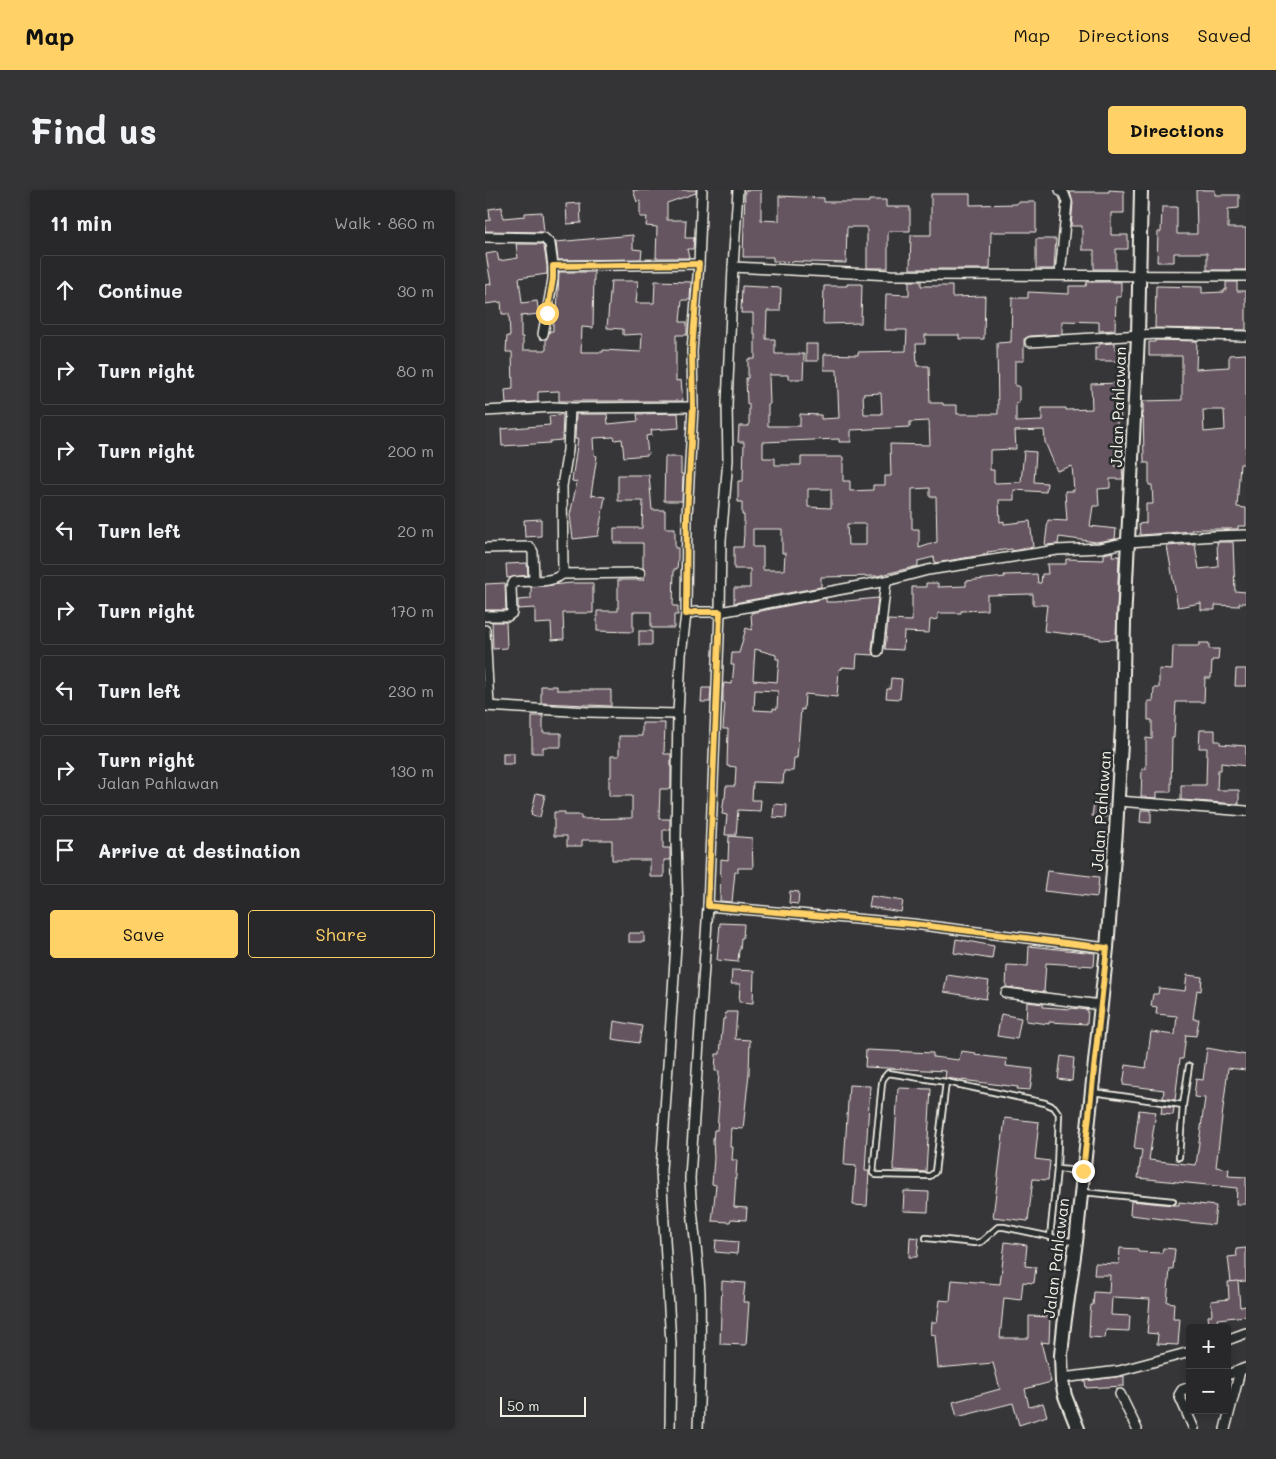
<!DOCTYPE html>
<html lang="en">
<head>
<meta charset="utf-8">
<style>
	:root { --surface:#28282a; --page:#343436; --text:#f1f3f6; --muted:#a5a6a8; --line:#444447; --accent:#ffd166 }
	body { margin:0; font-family:Mali,sans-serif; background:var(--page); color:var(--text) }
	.controls { position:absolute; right:15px; bottom:15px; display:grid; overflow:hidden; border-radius:5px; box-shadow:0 2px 8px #0003 }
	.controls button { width:45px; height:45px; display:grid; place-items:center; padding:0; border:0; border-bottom:1px solid var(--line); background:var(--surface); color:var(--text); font:25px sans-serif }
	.scale { position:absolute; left:15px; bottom:12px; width:86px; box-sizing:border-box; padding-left:5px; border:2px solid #f4f1e8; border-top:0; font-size:14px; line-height:18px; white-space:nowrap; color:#f4f1e8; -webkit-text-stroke:4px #2a2d2e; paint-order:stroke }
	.stop { position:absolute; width:15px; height:15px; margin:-11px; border:4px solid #ffd166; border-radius:50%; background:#fff }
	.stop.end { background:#ffd166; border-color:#fff; box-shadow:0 1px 5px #0008 }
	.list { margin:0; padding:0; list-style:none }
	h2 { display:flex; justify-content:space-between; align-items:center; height:65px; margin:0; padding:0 20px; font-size:21px }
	h2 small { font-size:16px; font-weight:400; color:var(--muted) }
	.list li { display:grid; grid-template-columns:32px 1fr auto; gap:15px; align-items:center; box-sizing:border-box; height:70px; margin:0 10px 10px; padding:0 10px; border:1px solid var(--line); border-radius:5px }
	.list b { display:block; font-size:19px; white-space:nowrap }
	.list p { margin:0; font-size:16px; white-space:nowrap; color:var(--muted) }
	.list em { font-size:16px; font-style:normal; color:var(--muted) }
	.actions { display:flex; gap:10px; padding:15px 20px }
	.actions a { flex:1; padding:11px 0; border:1px solid var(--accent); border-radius:5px; text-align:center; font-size:18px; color:var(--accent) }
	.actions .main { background:var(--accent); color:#111 }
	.icon { flex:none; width:28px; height:28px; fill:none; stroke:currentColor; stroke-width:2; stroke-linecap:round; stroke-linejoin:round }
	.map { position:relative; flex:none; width:761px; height:1239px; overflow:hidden; border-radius:5px }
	header { display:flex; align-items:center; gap:30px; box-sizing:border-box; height:70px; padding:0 25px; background:var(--accent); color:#111 }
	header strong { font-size:24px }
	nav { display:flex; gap:28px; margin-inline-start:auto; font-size:18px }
	.intro { display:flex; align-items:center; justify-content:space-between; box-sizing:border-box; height:120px; padding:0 30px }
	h1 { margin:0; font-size:35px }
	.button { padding:12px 22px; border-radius:5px; background:var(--accent); color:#111; font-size:18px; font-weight:700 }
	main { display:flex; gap:30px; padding:0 30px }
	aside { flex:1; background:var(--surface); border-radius:5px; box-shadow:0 2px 8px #0003 }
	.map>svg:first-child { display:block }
	.building { fill:#655560; stroke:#f4f1e8; fill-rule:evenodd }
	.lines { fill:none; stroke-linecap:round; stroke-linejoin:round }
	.lane-casing { stroke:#f4f1e8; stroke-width:8 }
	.street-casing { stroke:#f4f1e8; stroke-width:12 }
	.secondary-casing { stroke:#f4f1e8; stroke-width:16 }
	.lane { stroke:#2a2d2e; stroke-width:4.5 }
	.street { stroke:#2a2d2e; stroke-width:9 }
	.secondary { stroke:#2a2d2e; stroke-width:12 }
	.route { stroke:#ffd166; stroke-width:6 }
	.labels { text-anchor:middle; stroke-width:5; stroke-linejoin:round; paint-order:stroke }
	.street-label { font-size:16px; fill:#f4f1e8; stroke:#2a2d2e }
</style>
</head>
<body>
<header>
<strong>Map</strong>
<nav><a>Map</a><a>Directions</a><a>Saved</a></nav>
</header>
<div class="intro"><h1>Find us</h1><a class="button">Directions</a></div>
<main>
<aside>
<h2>11 min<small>Walk · 860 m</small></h2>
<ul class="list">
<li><svg class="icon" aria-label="ahead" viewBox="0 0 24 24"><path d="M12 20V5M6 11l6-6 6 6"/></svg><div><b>Continue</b></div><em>30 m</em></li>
<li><svg class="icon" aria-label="right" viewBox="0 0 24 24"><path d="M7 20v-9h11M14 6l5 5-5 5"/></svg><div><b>Turn right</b></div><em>80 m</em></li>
<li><svg class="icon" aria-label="right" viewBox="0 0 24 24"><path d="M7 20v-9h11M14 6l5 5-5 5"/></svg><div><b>Turn right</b></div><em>200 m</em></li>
<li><svg class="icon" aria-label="left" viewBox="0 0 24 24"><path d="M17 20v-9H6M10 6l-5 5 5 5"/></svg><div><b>Turn left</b></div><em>20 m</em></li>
<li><svg class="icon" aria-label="right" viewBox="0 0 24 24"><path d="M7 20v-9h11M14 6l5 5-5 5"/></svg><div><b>Turn right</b></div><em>170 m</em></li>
<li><svg class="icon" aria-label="left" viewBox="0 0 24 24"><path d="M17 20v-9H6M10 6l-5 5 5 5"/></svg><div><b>Turn left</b></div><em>230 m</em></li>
<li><svg class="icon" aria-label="right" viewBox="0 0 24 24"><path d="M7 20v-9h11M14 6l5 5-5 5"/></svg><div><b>Turn right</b><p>Jalan Pahlawan</p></div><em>130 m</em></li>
<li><svg class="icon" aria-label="arrive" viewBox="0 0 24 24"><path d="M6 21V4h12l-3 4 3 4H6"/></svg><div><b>Arrive at destination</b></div></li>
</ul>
<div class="actions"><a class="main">Save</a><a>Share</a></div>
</aside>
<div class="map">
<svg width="761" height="1239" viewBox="0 0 761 1239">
	<rect width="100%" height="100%" fill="#363538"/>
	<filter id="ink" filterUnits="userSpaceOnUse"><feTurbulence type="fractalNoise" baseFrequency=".02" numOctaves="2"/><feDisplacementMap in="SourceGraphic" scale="10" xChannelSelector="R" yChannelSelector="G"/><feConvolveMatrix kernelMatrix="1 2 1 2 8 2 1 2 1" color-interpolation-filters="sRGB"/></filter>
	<g filter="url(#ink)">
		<g class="building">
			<path d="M148,0H211V3L182,13V30H201L200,48H209L208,59H202L204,68H171L172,37L161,36L162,27H155V11L152,12Z"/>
			<path d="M260,0H276V30L294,31V6L339,8V12H384V10H401V17H425V41H403V78H382V37H362L361,73L288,71V67H258Z"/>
			<path d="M624,0L639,1V23H626V45H643V59H631V79H609V60H597V36H586L588,13L585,2H624Z"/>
			<path d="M711,0H730V5H754V18L743,19V38H761V80H722V63H689V72H672L673,42H676L677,17H692V44H712Z"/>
			<path d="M446,4H485V15L532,14V12H551V42H506L505,79H425L426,45H446Z"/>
			<path d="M95,13L96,33L82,34L81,14Z"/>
			<path d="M17,17L18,28L40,26V23L57,22L59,42L0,41V31L5,30L4,19Z"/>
			<path d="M148,45V59L157,60L156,69L73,70L71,52Z"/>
			<path d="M551,49H571L569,79H551Z"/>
			<path d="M31,54H56L59,57L62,76V84L34,88L37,113L52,111L54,124L36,126V147H38V160H61V150L65,141H68V123H72L74,82H109L108,138L97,137L96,162H118V160L156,162L157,144L138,145V139L122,138L126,91H153L151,113H169L170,91L206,92L205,110H197L195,132H202V145H191V191L196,190L198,211H74V201L53,202V212L21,214L20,200L28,199L27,162H21L22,146H25L24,124H17L16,112L0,114V95L6,94L1,64L12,62L14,71L33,68Z"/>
			<path d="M424,91H436V96H467V107L500,106L499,149H474V145H440V154H431L432,176H444L445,213H458V215H472V224H513L512,153L526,152L527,108H543V102L584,104V96H601L602,92H636V107H631L630,140L614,141V132L577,131V144L545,146L539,149V171H530V196H534V213H531V232L557,231V218H581V220L607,219L606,194L634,193L636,231H632V248H629L630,276H637L638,289H625V298L613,299L614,316H608L605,336L631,339L630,349L611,352L574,347L573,354L560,355L563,330L582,331L580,301H589L587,276L572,281L560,252L559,240L530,241L531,259L505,260V280H509V293L536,292L539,261L551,262L549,292L562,293L561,302L529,300V310H514L515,332L519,331V334L545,331L548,357L527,361V359L502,362L503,364L450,373L449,367L433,371V376L392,386L336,387V397L249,413V398H265V379H249V357H258L259,344V325H257V312H253V291H258L259,252H253L254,236H264V214H262L261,188H263V169H270V143H268V123H256L257,96L296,98L295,121H282L281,149H290V164H319L318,189H303V185H284L285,214H283V236H315V224L336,225V229L354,228L352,180H339V164L373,165V162L421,161L422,140H400L401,104L424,105ZM396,203L397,224H379L378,204ZM444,231L445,255L405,254L406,286H400V295H388V300L365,301V291H358V267H316V275H290V268H278V252L354,249V252H366V240L425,237V232ZM445,298V307H451L452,352L434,358V339H427V299ZM323,299H346V318L323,317ZM362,334H381V355H363ZM268,339H297V363H300L299,380H278V357H268Z"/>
			<path d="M741,92H752V101H761V140L670,138L671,96L717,97V103L739,102V100H741Z"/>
			<path d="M362,94H377L376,133L338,134L339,96H362Z"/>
			<path d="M670,150L712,151L711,179L744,177V165L761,164V274H755L752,317L761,318V336H753V339H707V341L655,345L654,334L661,333V314H668L667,295H664V273H659L658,211L697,210V166H664V152H670ZM718,220H739L740,240L719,242Z"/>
			<path d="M630,153V159H636V171H610V157H614V154Z"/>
			<rect x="321" y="154" width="12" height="17"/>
			<path d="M193,223L194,238L166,240L167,245L161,246L163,265L139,267L137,249L130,250L129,247L108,248L109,265L112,266L106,305L120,307L113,346L88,349L85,325L92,292L87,291L93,248L90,249L91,224H122L123,234L153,231L152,224Z"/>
			<path d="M75,224H78L77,250L65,251V253L17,256L16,239L65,235L64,226L75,225Z"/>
			<path d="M180,267H196V284H198L197,311H179Z"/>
			<path d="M133,285H164L167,320H180V338H190V358H193V368L192,379H189L188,416H193V425H189V438H166V422H148V442L112,441V421H133V390H158L161,383L158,377V353H129V338H157L158,311H133Z"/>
			<path d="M56,329V346L40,347L39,330Z"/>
			<path d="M732,352H748L750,401L761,402V413H754V416L730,415V420H716V413L693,417L682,356L710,354L714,379L733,377Z"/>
			<path d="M628,362L627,366H634L631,449L615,450V448L559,441L562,415H548V404L502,405V420L476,421V423H453V429L445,430L444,443L419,442L418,460L400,459L403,430L427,431V397H441V393H453V397L481,396V391L520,387L519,385L552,384L553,393H556L557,384H563L562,374H581V369L619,370V364Z"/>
			<path d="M42,373L43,385L22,388L21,374Z"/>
			<path d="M20,393L21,420H0V394Z"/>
			<path d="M87,393H108V423H78L79,449L67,450L66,433L50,434V418L33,419V410L46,409V397Z"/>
			<path d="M341,408V412H351L393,408L387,460L388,465L372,464L371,478L357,477V479H354L352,507L320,504L319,520L316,519L312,568H309L308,581H299L298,593L268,592L267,610H276L275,621L253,620L251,645H240L242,625L237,624L239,608H240L241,596H250L251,577L242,576L243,539H238L240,513H238V499L239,493L247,494L249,475H246L247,463H254L261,438L267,440L266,423ZM270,459L291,465V469H294L292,492L268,490ZM270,500L293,501L292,519L288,518V521L269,520Z"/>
			<path d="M7,432H21L22,458L8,459Z"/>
			<rect x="154" y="441" width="13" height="14"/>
			<path d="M714,453H724V459H734L733,470H727L726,488H720L719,512H691L689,548H687L686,602H672V608L656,607L657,579H661V548L667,549V530H663V511H668L669,498H674V479L687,480L688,456H714Z"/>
			<path d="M751,479H761V496H750Z"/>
			<path d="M406,488L417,489L415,509L401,508L402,499H405Z"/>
			<path d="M56,496H72V500H126V516L56,513Z"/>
			<path d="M217,498H226L225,512H216Z"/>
			<path d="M47,526H58V543H76V557H58V563H47Z"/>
			<path d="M157,533H180L179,564H186V599H175L174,629H185V640H178V658H185V670H179V687H165V670H127V650H97V656H82V646H69V622H80V625H96V629L147,628V606H124V587H126V566H134V546H157Z"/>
			<path d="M715,540H730V551H735V554L761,556V576L736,573V580H733L732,600H754V614L696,610V595H721L722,558H714Z"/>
			<rect x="18" y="563" width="11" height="11"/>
			<path d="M51,603L60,605L55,627L46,625Z"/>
			<path d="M609,612L623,614L621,627L607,626Z"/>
			<path d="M289,614L302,615L301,628L288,627Z"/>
			<path d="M656,620H666V633L655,632Z"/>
			<path d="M244,646L267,648L268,678H253V682H250L247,712L235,711L236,669L243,670Z"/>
			<path d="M562,681L614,687L612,707L559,701Z"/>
			<path d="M305,701L314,702L313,714L304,713Z"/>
			<path d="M386,706L418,711L416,722L384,717Z"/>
			<path d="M235,733L259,734L258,748H256L255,760H254L253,772L232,770Z"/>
			<rect x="144" y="743" width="15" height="9"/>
			<path d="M471,749L509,756L507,769L469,763Z"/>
			<path d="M544,756L610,763L609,776L561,773L559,802L521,797L522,775L543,776Z"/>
			<path d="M247,780L269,781L268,813L254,812L255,794H246Z"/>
			<path d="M462,785L504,791L501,809L459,802Z"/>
			<path d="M702,785L717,787L716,801L712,800L708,829H714L711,846L701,845L698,869H695L690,910L678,908L679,900L638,895L641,875L661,878L666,842L690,845L692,826L671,824L672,817L666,816L668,804H673L674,798L700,801Z"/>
			<path d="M542,812L558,814V817L586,819V818L603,820L602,834L564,832V834L541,831Z"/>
			<path d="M241,822H252L250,849L265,850L264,883L258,939L246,938L245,957H248L247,970H252L249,1017L262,1018L261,1030L246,1029L245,1032L227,1031L231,995L227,994L229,968L228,951L229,940H232L234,913H232L234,881H230L231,864H235L238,829H240Z"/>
			<path d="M516,824L536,828L532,849L512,846Z"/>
			<path d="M129,831L157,836L154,853L127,849Z"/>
			<path d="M722,858L761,865V880L743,878L731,977L744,979L743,986L761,987V1014H751L752,998L653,988L657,960L649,959L654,920L671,922L664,970L711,975L720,908L709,907L711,889L718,890Z"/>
			<path d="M381,860L448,863V867L474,870L476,861L491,863L490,865L522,869L521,876L548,879L545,900L532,899L533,897L460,888L461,881L380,877Z"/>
			<path d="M576,866L589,868L587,891L573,889Z"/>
			<path d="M364,895L385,896L380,981H384L382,1016L368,1015L371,976L359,975Z"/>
			<path d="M413,898L446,899L441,982L408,980Z"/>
			<path d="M677,916L689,918L688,925L676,924Z"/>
			<path d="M520,928L554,932L550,969L565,971L563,990L548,989L543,1031L508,1027Z"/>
			<path d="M419,1001L444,1002L443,1022L418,1021Z"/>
			<path d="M646,1011L688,1015H694V1012L731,1016L729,1035L645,1025Z"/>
			<path d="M425,1047L434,1048L432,1067H424Z"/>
			<path d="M231,1050L253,1052L252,1064L230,1062Z"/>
			<path d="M520,1052L542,1055L540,1076L551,1077L549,1093L538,1092L536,1110L519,1108L515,1148H544V1126L565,1127L564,1153L556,1152L566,1192L540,1199L544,1217L558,1213L562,1226L534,1235L528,1213L472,1227L468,1212L515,1199L508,1173L453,1178L450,1145L446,1144L447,1132H452L455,1110L465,1111L467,1090L515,1094Z"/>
			<path d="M635,1058L653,1059V1062L677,1063L678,1058L690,1059L688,1079H685L682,1112L689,1113L688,1129H695L693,1155L672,1154L673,1144L662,1143L665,1109L627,1107L626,1125L645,1126L644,1141L621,1140L620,1148L604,1147L605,1124L606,1115H608L609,1102L624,1103L625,1085H609L610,1073L634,1074Z"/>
			<path d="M761,1058V1091L746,1092L743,1067L752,1066L751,1059Z"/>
			<path d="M237,1091L260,1093L258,1112H264L261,1155L235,1154Z"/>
			<path d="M753,1091L755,1117L761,1116V1126L732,1129L733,1134L724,1135L723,1126L727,1125L726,1111L744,1109L743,1092Z"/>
			<path d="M639,1186V1196L601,1198L600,1191Z"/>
		</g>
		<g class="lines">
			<g class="lane-casing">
				<g id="lane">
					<path d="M403,883L461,892L450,982L445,986L391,985L388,983L397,893L398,889Z"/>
					<path d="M461,892L560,913L569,917L574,924L572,979L597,981"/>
					<path d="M608,902L698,915L694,967"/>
					<path d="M698,915L704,876"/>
					<path d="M598,1002L688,1011"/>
					<path d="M565,1047L572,979"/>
					<path d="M441,1048L490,1053L496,1052L513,1037H519L590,1052"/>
				</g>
			</g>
			<g class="street-casing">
				<g id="street">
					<path d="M0,47L59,48L65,54L68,76L214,74"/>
					<path d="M248,77L406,85L761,86"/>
					<path d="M575,85L582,12L579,4L575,0"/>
					<path d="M58,144L68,89V76"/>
					<path d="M545,152L672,144L761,146"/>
					<path d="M85,218L208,217"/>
					<path d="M0,221L69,217L85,218L83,260L77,296L78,383C69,394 43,390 29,392L26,397L27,423L23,426H0"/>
					<path d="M0,358L45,357L48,362L49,391"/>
					<path d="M77,384L155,383"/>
					<path d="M201,424L210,422H235L401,391L443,380L572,360L615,358L644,352L730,346L761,345"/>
					<path d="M0,440L4,516"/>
					<path d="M393,461L401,391"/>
					<path d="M0,516L103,522L193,524"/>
					<path d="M633,611L761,621"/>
					<path d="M223,716L428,734L622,758"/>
					<path d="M521,803L616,815"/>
					<path d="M742,1150L761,1143"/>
					<path d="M742,1185L761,1178"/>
					<path d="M577,1188L634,1181L705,1162"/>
					<path d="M705,1197L697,1200L694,1205L709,1239"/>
					<path d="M635,1204L652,1239"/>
					<path d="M185,1239L186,1154L176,980L193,726L191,648L193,524L196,465L201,424L202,326L208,217L207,161L214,74L217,0"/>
					<path d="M213,1239C215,1193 216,1148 215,1102C213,1063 206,1026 205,988L223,716L235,422L236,350L243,270L242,214L248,77L253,0"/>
					<path d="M740,1239L755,1181"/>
				</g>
			</g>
			<g class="secondary-casing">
				<path id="secondary" d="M593,1239L580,1206L577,1192L576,1165L579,1136L591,1052L622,758L631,641L637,536L639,432L653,146L656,0"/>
			</g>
			<use href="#lane" class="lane"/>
			<use href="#street" class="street"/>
			<use href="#secondary" class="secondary"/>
		</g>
	</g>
	<g class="lines" filter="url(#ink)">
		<path class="route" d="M62,123L68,89V76L214,74L207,161L208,217L202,326L201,424L210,422H235L223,716L428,734L622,758L598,981"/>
	</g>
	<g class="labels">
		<g class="street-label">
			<text transform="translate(633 217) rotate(-88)" y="6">Jalan Pahlawan</text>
			<text transform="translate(616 621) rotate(-86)" y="6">Jalan Pahlawan</text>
			<text transform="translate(571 1068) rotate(-83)" y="6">Jalan Pahlawan</text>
		</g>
	</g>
</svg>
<div class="controls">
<button>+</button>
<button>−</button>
</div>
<div class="scale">50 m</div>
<div class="stop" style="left:62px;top:123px"></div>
<div class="stop end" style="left:598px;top:981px"></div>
</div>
</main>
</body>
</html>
